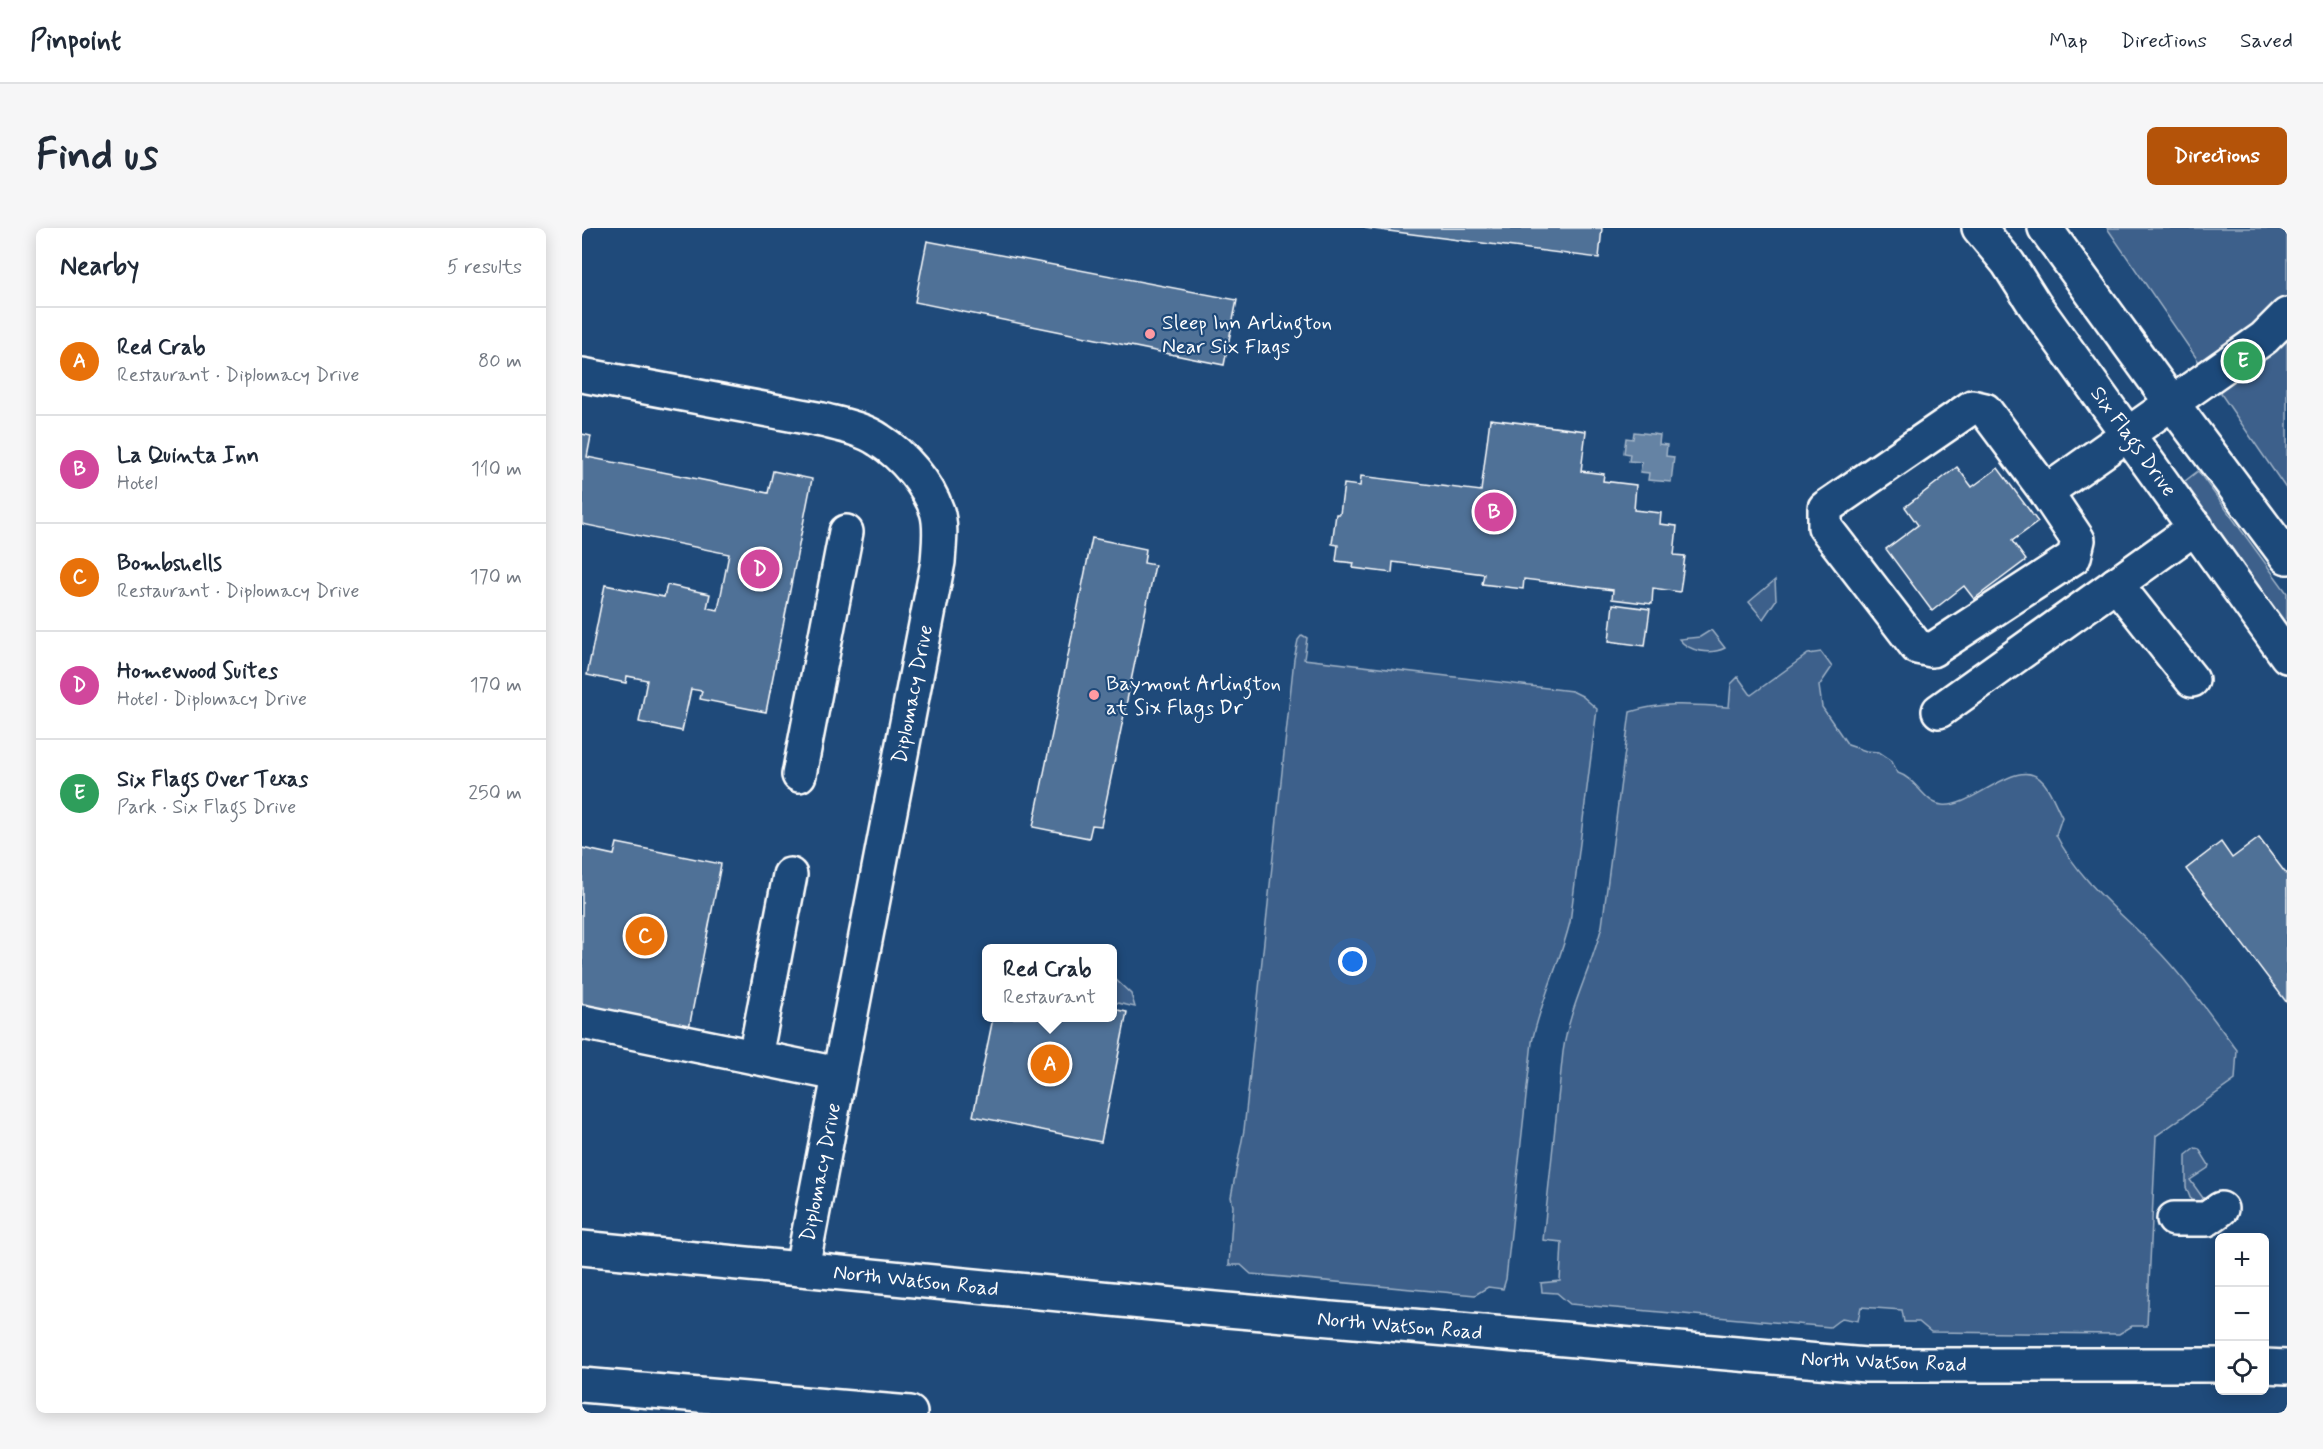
<!DOCTYPE html>
<html lang="en">
<head>
<meta charset="utf-8">
<style>
	:root { --surface:#fff; --page:#f6f6f7; --text:#1f2937; --muted:#747a83; --line:#e0e1e3; --accent:#b45309 }
	body { margin:0; font-family:Mynerve,sans-serif; background:var(--page); color:var(--text) }
	.controls { position:absolute; right:18px; bottom:18px; display:grid; overflow:hidden; border-radius:9px; box-shadow:0 3px 15px #0003 }
	.controls button { width:54px; height:54px; display:grid; place-items:center; padding:0; border:0; border-bottom:2px solid var(--line); background:var(--surface); color:var(--text); font:30px sans-serif }
	.you { position:absolute; left:771px; top:734px; width:21px; height:21px; margin:-15px; border:4px solid #fff; border-radius:50%; background:#1a73e8; box-shadow:0 0 0 9px #1a73e833 }
	.badge { display:grid; place-items:center; width:39px; height:39px; border-radius:50%; background:var(--accent); color:#fff; font-size:20px; font-weight:700 }
	.pin { position:absolute; translate:-50% -50%; border:3px solid #fff; box-shadow:0 2px 6px #0006 }
	.popup { position:absolute; left:400px; top:716px; width:135px; height:78px; box-sizing:border-box; display:grid; place-content:center; border-radius:9px; background:var(--surface); filter:drop-shadow(0 2px 4px #0005); font-size:20px; white-space:nowrap; color:var(--muted) }
	.popup b { font-size:22px; color:var(--text) }
	.popup::after { content:''; position:absolute; left:50%; top:100%; margin-left:-12px; border:12px solid transparent; border-top-color:var(--surface) }
	.list { margin:0; padding:0; list-style:none }
	h2 { display:flex; justify-content:space-between; align-items:center; height:78px; margin:0; padding:0 24px; font-size:26px }
	h2 small { font-size:20px; font-weight:400; color:var(--muted) }
	.list li { display:grid; grid-template-columns:39px 1fr auto; gap:18px; align-items:center; box-sizing:border-box; height:108px; padding:0 24px; border-top:2px solid var(--line) }
	.list b { display:block; font-size:22px; white-space:nowrap }
	.list p { margin:0; font-size:20px; white-space:nowrap; color:var(--muted) }
	.list em { font-size:20px; font-style:normal; color:var(--muted) }
	.icon { flex:none; width:33px; height:33px; fill:none; stroke:currentColor; stroke-width:2; stroke-linecap:round; stroke-linejoin:round }
	.map { position:relative; flex:none; width:1705px; height:1185px; overflow:hidden; border-radius:9px }
	header { display:flex; align-items:center; gap:36px; box-sizing:border-box; height:84px; padding:0 30px; background:var(--surface); border-bottom:2px solid var(--line) }
	header strong { font-size:28px }
	nav { display:flex; gap:33px; margin-inline-start:auto; font-size:21px }
	.intro { display:flex; align-items:center; justify-content:space-between; box-sizing:border-box; height:144px; padding:0 36px }
	h1 { margin:0; font-size:42px }
	.button { padding:15px 27px; border-radius:9px; background:var(--accent); color:#fff; font-size:21px; font-weight:700 }
	main { display:flex; gap:36px; padding:0 36px }
	aside { flex:1; background:var(--surface); border-radius:9px; box-shadow:0 3px 15px #0003 }
	.map>svg:first-child { display:block }
	.green { fill:#3c618b; stroke:#9eb0c5; stroke-width:1.5 }
	.water { fill:#6583a4; stroke:#a3b5c8; stroke-width:1.5 }
	.building { fill:#507197; stroke:#fff; stroke-width:1.5 }
	.lines { fill:none; stroke-linecap:round; stroke-linejoin:round }
	.minor-casing { stroke:#fff; stroke-width:38 }
	.major-casing { stroke:#fff; stroke-width:38 }
	.highway-casing { stroke:#fff; stroke-width:38 }
	.minor { stroke:#1f4a7a; stroke-width:33 }
	.major { stroke:#1f4a7a; stroke-width:33 }
	.highway { stroke:#1f4a7a; stroke-width:33 }
	.poi-dot { fill:#ff9aa2; stroke:#1f4a7a; stroke-width:2 }
	.labels { text-anchor:middle; stroke-width:4.5; stroke-linejoin:round; paint-order:stroke }
	.poi-label { font-size:21px; fill:#fff; stroke:#1f4a7a; text-anchor:start }
	.street-label { font-size:21px; fill:#fff; stroke:#1f4a7a }
</style>
</head>
<body>
<header>
<strong>Pinpoint</strong>
<nav><a>Map</a><a>Directions</a><a>Saved</a></nav>
</header>
<div class="intro"><h1>Find us</h1><a class="button">Directions</a></div>
<main>
<aside>
<h2>Nearby<small>5 results</small></h2>
<ul class="list">
<li><span class="badge" style="background:#e8710a">A</span><div><b>Red Crab</b><p>Restaurant · Diplomacy Drive</p></div><em>80 m</em></li>
<li><span class="badge" style="background:#d1479c">B</span><div><b>La Quinta Inn</b><p>Hotel</p></div><em>110 m</em></li>
<li><span class="badge" style="background:#e8710a">C</span><div><b>Bombshells</b><p>Restaurant · Diplomacy Drive</p></div><em>170 m</em></li>
<li><span class="badge" style="background:#d1479c">D</span><div><b>Homewood Suites</b><p>Hotel · Diplomacy Drive</p></div><em>170 m</em></li>
<li><span class="badge" style="background:#2e9e5b">E</span><div><b>Six Flags Over Texas</b><p>Park · Six Flags Drive</p></div><em>250 m</em></li>
</ul>
</aside>
<div class="map">
<svg width="1705" height="1185" viewBox="0 0 1705 1185">
	<rect width="100%" height="100%" fill="#1f4a7a"/>
	<filter id="ink" filterUnits="userSpaceOnUse"><feTurbulence type="fractalNoise" baseFrequency=".0167" numOctaves="2"/><feDisplacementMap in="SourceGraphic" scale="12" xChannelSelector="R" yChannelSelector="G"/><feConvolveMatrix kernelMatrix="1 2 1 2 8 2 1 2 1" color-interpolation-filters="sRGB"/></filter>
	<g filter="url(#ink)">
		<g class="green">
			<path d="M1525,0H1705V262Z"/>
			<path d="M1616,243L1705,365V403L1598,257Z"/>
			<path d="M1193,352L1194,372L1181,391L1167,374Z"/>
			<path d="M1129,402L1143,420C1129,427 1107,424 1097,411L1118,409Z"/>
			<path d="M720,407L725,410L722,431L990,463L1000,468L1015,481L988,694C978,735 959,772 950,814L924,1051L921,1061L906,1059L893,1067L669,1046L659,1037H647L651,978L649,969L662,902L712,431L716,412Z"/>
			<path d="M1239,424L1250,439L1237,458L1240,479L1266,517L1284,523L1297,524L1309,532L1316,545C1335,551 1342,575 1360,577C1391,582 1437,523 1462,555C1470,565 1474,578 1480,589L1474,607C1499,656 1544,688 1581,728C1608,757 1631,791 1655,822L1653,852L1574,908L1565,1098H1550L1537,1106L1349,1104L1337,1094H1322L1320,1082L1279,1079L1276,1093L1260,1090L1248,1099L988,1076L975,1065L960,1064L959,1055L978,1053L980,1014L961,1012L981,824C987,781 1009,741 1020,698L1048,484C1082,473 1113,477 1147,479L1149,456L1156,449L1169,467L1226,426Z"/>
			<path d="M531,749L549,766L553,779L531,774Z"/>
			<path d="M1613,920L1617,921L1627,937L1626,940L1608,952L1621,970L1620,974L1609,972L1604,959V927Z"/>
		</g>
		<path class="water" d="M1052,204L1078,207L1077,216L1085,217L1084,228L1092,229L1089,254L1066,252L1067,245L1058,244L1060,234L1047,233L1048,226L1042,225L1044,210L1051,211Z"/>
		<g class="building">
			<path d="M783,0H1020L1017,30Z"/>
			<path d="M345,13L655,72L642,137L333,74Z"/>
			<path d="M908,191L1004,203L999,243L1022,246L1021,253L1054,257L1052,282L1079,285L1078,296L1095,298L1092,327L1103,328L1098,364L1071,360L1070,376L1030,371L1031,362L942,351L941,361L900,356L902,346L811,334L810,345L771,340L772,335L754,333L756,317L750,316L754,286H758L762,256L778,258L779,248L899,263Z"/>
			<path d="M0,206L9,208L5,229L186,265L191,243L230,251L184,484L118,471L120,463L109,461L100,503L57,494L65,452L45,448L44,455L5,447L23,357L82,369L85,357L128,366L125,380L136,382L147,326L0,296Z"/>
			<path d="M1375,239L1390,259L1416,240L1456,294L1430,313L1444,332L1392,371L1382,358L1350,383L1304,321L1336,297L1323,279Z"/>
			<path d="M510,310L564,321L562,335L573,337L519,598L510,597L507,610L451,599Z"/>
			<path d="M1031,376L1068,381L1063,418L1027,413Z"/>
			<path d="M1677,610L1705,647V775L1604,641L1639,614L1650,630Z"/>
			<path d="M35,615L139,636L107,800L0,779V620L32,627Z"/>
			<path d="M531,781L545,784L519,914L391,888L411,790H531Z"/>
		</g>
		<g class="lines">
			<g class="minor-casing">
				<g id="minor">
					<path d="M1397,0L1426,35L1452,76L1705,428"/>
					<path d="M1463,0L1589,174L1705,329"/>
					<path d="M0,147L240,192C259,197 281,201 297,212C321,227 346,256 355,283C360,299 357,317 356,334L220,1040"/>
					<path d="M1464,264L1403,182L1390,179L1243,280V299L1335,419L1350,422L1492,329L1496,312L1464,264L1682,110L1705,87"/>
					<path d="M1534,356L1610,452"/>
					<path d="M1357,483L1614,299"/>
					<path d="M217,547L264,304"/>
					<path d="M0,794L256,846"/>
					<path d="M173,829L208,647"/>
					<path d="M1592,991H1625L1639,981"/>
				</g>
			</g>
			<g class="major-casing">
				<g id="major">
					<path d="M0,1020L622,1080L1284,1137H1638"/>
					<path d="M1682,1138L1705,1139"/>
				</g>
			</g>
			<g class="highway-casing">
				<path id="highway" d="M0,1157L328,1185"/>
			</g>
			<use href="#minor" class="minor"/>
			<use href="#major" class="major"/>
			<use href="#highway" class="highway"/>
		</g>
	</g>
	<g class="poi-dot">
		<circle cx="568" cy="106" r="6"/>
		<circle cx="512" cy="467" r="6"/>
	</g>
	<g class="labels">
		<g class="poi-label">
			<text x="580" y="101">Sleep Inn Arlington<tspan x="580" dy="24">Near Six Flags</tspan></text>
			<text x="524" y="462">Baymont Arlington<tspan x="524" dy="24">at Six Flags Dr</tspan></text>
		</g>
		<g class="street-label">
			<text transform="translate(1552 213) rotate(54)" y="7">Six Flags Drive</text>
			<text transform="translate(330 466) rotate(-79)" y="7">Diplomacy Drive</text>
			<text transform="translate(238 944) rotate(-79)" y="7">Diplomacy Drive</text>
			<text transform="translate(334 1052) rotate(6)" y="7">North Watson Road</text>
			<text transform="translate(818 1097) rotate(5)" y="7">North Watson Road</text>
			<text transform="translate(1302 1133) rotate(2)" y="7">North Watson Road</text>
		</g>
	</g>
</svg>
<div class="controls">
<button>+</button>
<button>−</button>
<button><svg class="icon" aria-label="locate" viewBox="0 0 24 24"><circle cx="12" cy="12" r="6"/><path d="M12 2v4M12 18v4M2 12h4M18 12h4"/></svg></button>
</div>
<div class="you"></div>
<div class="pin badge" style="left:468px;top:836px;background:#e8710a">A</div>
<div class="popup"><b>Red Crab</b>Restaurant</div>
<div class="pin badge" style="left:912px;top:284px;background:#d1479c">B</div>
<div class="pin badge" style="left:63px;top:708px;background:#e8710a">C</div>
<div class="pin badge" style="left:178px;top:341px;background:#d1479c">D</div>
<div class="pin badge" style="left:1661px;top:133px;background:#2e9e5b">E</div>
</div>
</main>
</body>
</html>
